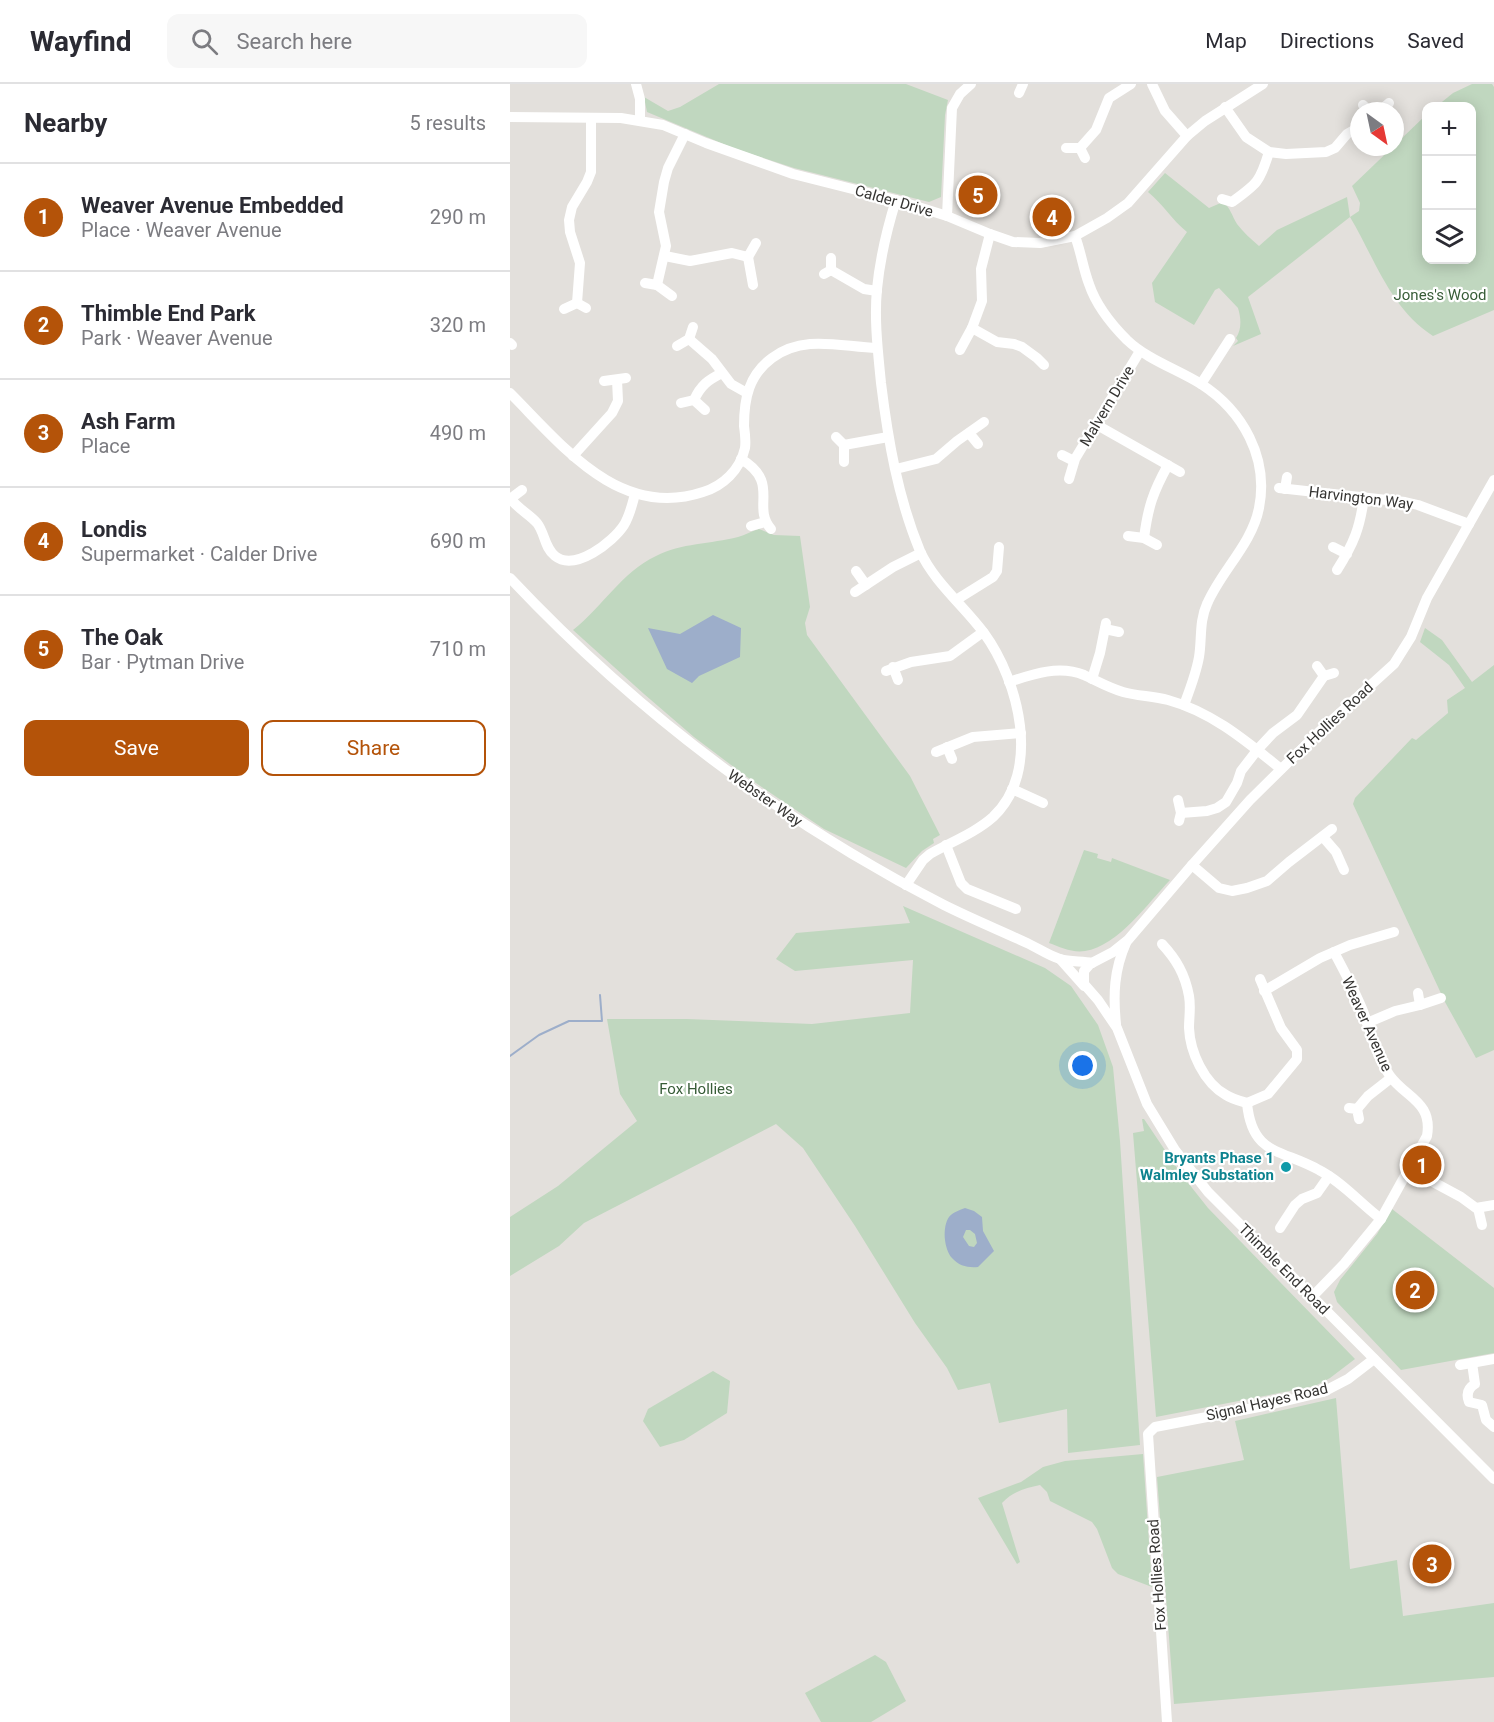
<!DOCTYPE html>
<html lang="en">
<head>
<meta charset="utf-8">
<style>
	:root { --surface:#fff; --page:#f7f7f7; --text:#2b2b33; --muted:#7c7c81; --line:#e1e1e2; --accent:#b45309 }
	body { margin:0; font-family:Roboto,sans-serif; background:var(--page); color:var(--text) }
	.controls { position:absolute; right:18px; top:18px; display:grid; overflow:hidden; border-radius:12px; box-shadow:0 3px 15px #0003 }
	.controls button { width:54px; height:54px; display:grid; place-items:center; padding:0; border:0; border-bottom:2px solid var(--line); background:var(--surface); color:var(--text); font:30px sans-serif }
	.compass { position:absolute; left:840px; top:18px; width:54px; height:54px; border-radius:50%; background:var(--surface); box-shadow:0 3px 15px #0003; rotate:147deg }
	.you { position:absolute; left:573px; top:982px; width:21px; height:21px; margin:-15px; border:4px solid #fff; border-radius:50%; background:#1a73e8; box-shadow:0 0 0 9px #1a73e833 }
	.badge { display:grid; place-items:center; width:39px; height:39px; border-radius:50%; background:var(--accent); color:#fff; font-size:20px; font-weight:700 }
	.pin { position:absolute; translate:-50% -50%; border:3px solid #fff; box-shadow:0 2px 6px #0006 }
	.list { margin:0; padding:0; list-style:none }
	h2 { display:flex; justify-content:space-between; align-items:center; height:78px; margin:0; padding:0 24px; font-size:26px }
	h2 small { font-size:20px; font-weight:400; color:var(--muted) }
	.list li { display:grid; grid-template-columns:39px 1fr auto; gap:18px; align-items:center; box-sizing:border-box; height:108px; padding:0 24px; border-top:2px solid var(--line) }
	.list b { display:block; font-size:22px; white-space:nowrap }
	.list p { margin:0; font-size:20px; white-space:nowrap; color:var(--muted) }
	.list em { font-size:20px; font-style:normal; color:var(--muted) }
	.actions { display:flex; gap:12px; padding:18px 24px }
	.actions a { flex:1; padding:14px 0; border:2px solid var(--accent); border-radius:12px; text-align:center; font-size:21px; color:var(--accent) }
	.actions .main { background:var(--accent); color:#fff }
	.icon { flex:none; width:33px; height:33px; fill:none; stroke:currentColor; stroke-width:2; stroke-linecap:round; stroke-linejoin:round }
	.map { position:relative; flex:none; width:984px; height:1638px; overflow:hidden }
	header { display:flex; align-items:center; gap:36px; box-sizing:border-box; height:84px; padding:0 30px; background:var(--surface); border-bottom:2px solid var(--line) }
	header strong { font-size:28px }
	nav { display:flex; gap:33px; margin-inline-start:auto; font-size:21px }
	.search { width:420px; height:54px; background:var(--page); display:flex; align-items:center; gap:15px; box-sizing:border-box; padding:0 21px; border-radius:12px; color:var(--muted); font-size:22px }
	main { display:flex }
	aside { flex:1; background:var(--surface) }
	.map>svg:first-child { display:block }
	.green { fill:#c0d7bf }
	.water { fill:#9daeca; fill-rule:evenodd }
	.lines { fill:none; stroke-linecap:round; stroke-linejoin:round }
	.stream { stroke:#9daeca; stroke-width:2 }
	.minor { stroke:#fff; stroke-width:10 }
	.culture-dot { fill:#0f9aa8; stroke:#fff; stroke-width:2 }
	.labels { text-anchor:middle; stroke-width:4.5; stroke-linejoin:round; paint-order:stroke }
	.street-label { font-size:15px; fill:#353432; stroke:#fff }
	.park-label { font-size:15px; fill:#375c37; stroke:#fff }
	.culture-label { font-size:15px; font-weight:bold; fill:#0d838f; stroke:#fff; text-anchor:end }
</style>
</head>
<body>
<header>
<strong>Wayfind</strong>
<div class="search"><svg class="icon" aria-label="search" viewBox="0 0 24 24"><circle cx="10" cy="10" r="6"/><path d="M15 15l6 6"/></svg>Search here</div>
<nav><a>Map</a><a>Directions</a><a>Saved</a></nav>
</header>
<main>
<aside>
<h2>Nearby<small>5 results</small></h2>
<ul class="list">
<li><span class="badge">1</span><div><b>Weaver Avenue Embedded</b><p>Place · Weaver Avenue</p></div><em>290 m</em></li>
<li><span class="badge">2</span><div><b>Thimble End Park</b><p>Park · Weaver Avenue</p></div><em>320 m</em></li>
<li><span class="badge">3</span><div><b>Ash Farm</b><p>Place</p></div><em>490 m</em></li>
<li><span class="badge">4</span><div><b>Londis</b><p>Supermarket · Calder Drive</p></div><em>690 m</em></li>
<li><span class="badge">5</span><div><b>The Oak</b><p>Bar · Pytman Drive</p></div><em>710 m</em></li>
</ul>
<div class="actions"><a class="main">Save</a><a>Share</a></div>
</aside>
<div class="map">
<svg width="984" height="1638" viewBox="0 0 984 1638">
	<rect width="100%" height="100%" fill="#e3e0dc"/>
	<g class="green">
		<path d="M209,0H396L438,16L435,31L431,113L419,118L284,84L223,64L137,28L134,13L158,27L170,23Z"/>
		<path d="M962,0H982L984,3V226L923,252C880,224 865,175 840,133L738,213L751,250L723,262L728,257L726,254C732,245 731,234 728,224L709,204L705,206L684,241L645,218L642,199L677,148C662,136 653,120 638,108L655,89L699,124L713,118C720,123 722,132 727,140C733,148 741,155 749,162L767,146L837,113L840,133L849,127L850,119L842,102L916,31V176H962V22H927L943,9Z"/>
		<path d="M249,445L264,451L290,452L300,523L295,539L297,551L400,692L430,751L423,755L424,759L412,767L396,784L314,745L237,693L184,653L134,610L63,546C93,522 111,489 146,472C171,459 201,460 228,453C235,451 242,447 249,445Z"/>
		<path d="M915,544L932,556L962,598L984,581V966L966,974L935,918L843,720L845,714L902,654L906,656L938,629L937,616L955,604L939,581L910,558Z"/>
		<path d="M574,766L588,770L587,774L601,778L602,774L660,796C638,819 608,862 575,867C562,869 550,863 539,859Z"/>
		<path d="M393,822L535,884L561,902L588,941L603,983L610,1057L630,1361L558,1369L557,1325L489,1339L480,1299L448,1306L437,1284L405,1239L345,1142L293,1064L266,1040L74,1139L49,1162L0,1192V1133L48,1102L127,1037L110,1010L97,935H177L302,940L400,929L403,876L285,887L266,875L286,849L400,839Z"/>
		<path d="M632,1035H634L671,1090L698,1124L845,1275L820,1294L805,1302L646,1333L623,1049L634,1047Z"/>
		<path d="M882,1125L984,1204V1269L891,1286L827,1218L824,1208L830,1196L867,1150Z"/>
		<path d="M203,1287L220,1297L217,1329L174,1356L150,1363L133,1337L138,1325Z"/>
		<path d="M826,1314L840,1485L887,1476L893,1532L984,1519V1593L664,1620L647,1393L734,1376L725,1337Z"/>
		<path d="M633,1370L642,1503L608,1490L602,1484L587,1445L582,1438L540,1417L537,1408L530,1401C515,1404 502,1408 492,1419L510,1478L507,1480L468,1414L511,1398L533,1383L555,1377Z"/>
		<path d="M365,1571L376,1578L396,1617L361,1638H311L295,1609Z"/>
	</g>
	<g class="water">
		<path d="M203,531L231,544L230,573L189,592L182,599L157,585L138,544L170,550Z"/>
		<path d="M455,1124L464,1127L472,1133L473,1147L484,1167L468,1183C458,1184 449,1182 442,1174C434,1165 432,1143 439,1133C443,1128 450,1126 455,1124ZM456,1146H460L465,1150L467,1159L464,1163L459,1162L453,1153Z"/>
	</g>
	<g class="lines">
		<path class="stream" d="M0,972L29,951L59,937H92L90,911"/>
		<g class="minor">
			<path d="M126,0L130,15V36"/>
			<path d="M642,0L655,27L677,52"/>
			<path d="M509,9L513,0"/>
			<path d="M853,21L859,27"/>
			<path d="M715,23L736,53L759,68L776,70L816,68L825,64L837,50L849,43"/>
			<path d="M870,27L879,19"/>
			<path d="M0,33L111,34L153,41L196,59L283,90L386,116L437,132L480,150L503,158L530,159L565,152L597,134L618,119L677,52L695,37L753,0"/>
			<path d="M556,64H570L575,74"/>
			<path d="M570,64L586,46L599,14L621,0"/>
			<path d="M712,115L722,118C747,100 750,98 759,68"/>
			<path d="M386,116C377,145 370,174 367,205C364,236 368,268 371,299C378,356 388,414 410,467C424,498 454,522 474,549C509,597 532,687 483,733C465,749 441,758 420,770L413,776L396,801"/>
			<path d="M437,132L442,24L450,10L461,0"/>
			<path d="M565,152C571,168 573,184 579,200C586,221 601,240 617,256C638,276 667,285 691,300C733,327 759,374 749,424C742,460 711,487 697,520C689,537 692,556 689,573C686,590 680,605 674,621"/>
			<path d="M155,172L180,177L222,169L238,173L246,159"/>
			<path d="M238,173L243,201"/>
			<path d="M321,186L354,205L367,207"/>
			<path d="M314,190L321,186V174"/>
			<path d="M135,199L147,201L162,212"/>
			<path d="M147,201L156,162L149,128L154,98L158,84L175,50"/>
			<path d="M67,219L70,179L60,148L59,136L62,123L77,98L81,88V35"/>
			<path d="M54,225L67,219L76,224"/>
			<path d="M462,244L487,258L504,260L512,263L527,274L534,281"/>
			<path d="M179,255L202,275L221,300L237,309"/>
			<path d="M0,259L2,261"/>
			<path d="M167,262L179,255L183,243"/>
			<path d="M450,266L462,244L472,217L471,185L480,150"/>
			<path d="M94,297L116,294"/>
			<path d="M691,300L720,255"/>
			<path d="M0,309C52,361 109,436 193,408C213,402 230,386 235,364C236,357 235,349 234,342C234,314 239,291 262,274C294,250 331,263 367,264"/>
			<path d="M184,316C191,301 198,296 212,289"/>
			<path d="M171,319L184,316L195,326"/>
			<path d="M587,341L670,388"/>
			<path d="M459,349L468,360"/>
			<path d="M326,353L334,361V378"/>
			<path d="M334,361L378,353"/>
			<path d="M552,371L564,377"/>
			<path d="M63,372L102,329L108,317L107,296"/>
			<path d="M231,375C271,399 241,422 261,445"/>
			<path d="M386,385L426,375L447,357L474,338"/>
			<path d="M559,395L565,375L630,267"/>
			<path d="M984,396L917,514L901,553L884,580L809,648L740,716L682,781L618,856L603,868L580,880L574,887V900L588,916L607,944L637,1020L665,1066L698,1108L984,1395"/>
			<path d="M769,404L895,418L908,421L959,440"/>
			<path d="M775,405L777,393"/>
			<path d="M0,414C8,425 19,430 27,439C35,449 34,463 45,472C65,488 103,458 114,441C120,431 122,421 125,410"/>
			<path d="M0,415L12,406"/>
			<path d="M241,442L255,438"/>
			<path d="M618,452L634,454L647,461"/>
			<path d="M634,454C638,423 643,408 658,381"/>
			<path d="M823,463L837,470"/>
			<path d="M827,486C844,459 850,444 854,413"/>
			<path d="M346,487L356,501"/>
			<path d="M0,494C127,629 269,736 434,821C462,835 489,846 517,859C528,864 539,872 550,875C559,878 572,877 582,879"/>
			<path d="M345,508L383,483L411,469"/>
			<path d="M446,516L483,493L487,487L489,463"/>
			<path d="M595,545L609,548"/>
			<path d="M807,582L814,592L824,589"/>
			<path d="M383,583L388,596"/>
			<path d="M376,587L401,578L440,572L473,548"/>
			<path d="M582,595L590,569L596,539"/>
			<path d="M499,598C523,590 549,581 574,591C587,597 599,604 613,608C627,612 643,612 658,616C702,628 736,657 771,685"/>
			<path d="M437,663L442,675"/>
			<path d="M426,668L463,653L511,649"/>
			<path d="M502,705L533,719"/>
			<path d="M668,716L671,729L669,737"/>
			<path d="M671,729L697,727L707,724L716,718L727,699L731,687L748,665L763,649L787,631L814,592"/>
			<path d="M813,753L826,768L834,786"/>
			<path d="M436,761L451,799L457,805L506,825"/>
			<path d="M682,781L709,804L722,807L737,804L757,797L779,778L822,745"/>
			<path d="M652,860C666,875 675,890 679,912C681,923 679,933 679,944C680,968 694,999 716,1011C722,1015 730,1017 737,1019"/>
			<path d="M550,875L574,902"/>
			<path d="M754,907L810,874L840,861L884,848"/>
			<path d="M908,909L910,921L931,914"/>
			<path d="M857,939L885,927L910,921"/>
			<path d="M606,940C603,911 604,886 616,859"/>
			<path d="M737,1019C742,1072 772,1065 809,1086C832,1098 850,1119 871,1135"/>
			<path d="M737,1019L758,1010L787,975V966L771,944L750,895"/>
			<path d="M839,1024L847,1025L849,1035"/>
			<path d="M847,1025L858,1012L881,994"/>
			<path d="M899,1085L951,1113L966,1124L984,1121"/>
			<path d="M968,1124L972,1141"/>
			<path d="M770,1144L785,1121L792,1115L807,1109L819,1092"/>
			<path d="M801,1214L834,1180L871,1135L917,1052C923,1018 896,1014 880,992C866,972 861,949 853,927C845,907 834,887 824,868"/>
			<path d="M962,1279L965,1300C958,1304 956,1310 959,1318L972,1321L976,1336L984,1343"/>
			<path d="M950,1281L984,1275"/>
			<path d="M657,1638L638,1350L645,1343L754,1322L813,1308L838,1295L864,1275"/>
		</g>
	</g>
	<circle class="culture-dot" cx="776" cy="1083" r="6"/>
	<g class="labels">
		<g class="street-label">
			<text transform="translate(384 117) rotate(16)" y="5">Calder Drive</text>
			<text transform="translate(597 322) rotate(-59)" y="5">Malvern Drive</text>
			<text transform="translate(851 414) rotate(7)" y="5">Harvington Way</text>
			<text transform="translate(820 639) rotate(-43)" y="5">Fox Hollies Road</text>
			<text transform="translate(255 714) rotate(35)" y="5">Webster Way</text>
			<text transform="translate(857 940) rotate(66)" y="5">Weaver Avenue</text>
			<text transform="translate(774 1185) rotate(45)" y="5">Thimble End Road</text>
			<text transform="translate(757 1318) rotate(-13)" y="5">Signal Hayes Road</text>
			<text transform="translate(647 1491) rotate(-94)" y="5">Fox Hollies Road</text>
		</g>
		<g class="park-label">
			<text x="930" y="216">Jones's Wood</text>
			<text x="186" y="1010">Fox Hollies</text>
		</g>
		<g class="culture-label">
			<text x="764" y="1079">Bryants Phase 1<tspan x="764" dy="17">Walmley Substation</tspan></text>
		</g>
	</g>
</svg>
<div class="controls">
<button>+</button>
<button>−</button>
<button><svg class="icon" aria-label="layers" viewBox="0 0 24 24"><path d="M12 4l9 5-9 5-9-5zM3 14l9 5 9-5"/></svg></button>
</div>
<svg class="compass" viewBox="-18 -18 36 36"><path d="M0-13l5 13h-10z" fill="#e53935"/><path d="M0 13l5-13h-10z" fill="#7c7c81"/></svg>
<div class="you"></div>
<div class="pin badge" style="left:912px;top:1081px">1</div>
<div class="pin badge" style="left:905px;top:1206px">2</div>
<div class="pin badge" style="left:922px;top:1480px">3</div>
<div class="pin badge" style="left:542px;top:133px">4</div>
<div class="pin badge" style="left:468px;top:111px">5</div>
</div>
</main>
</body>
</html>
